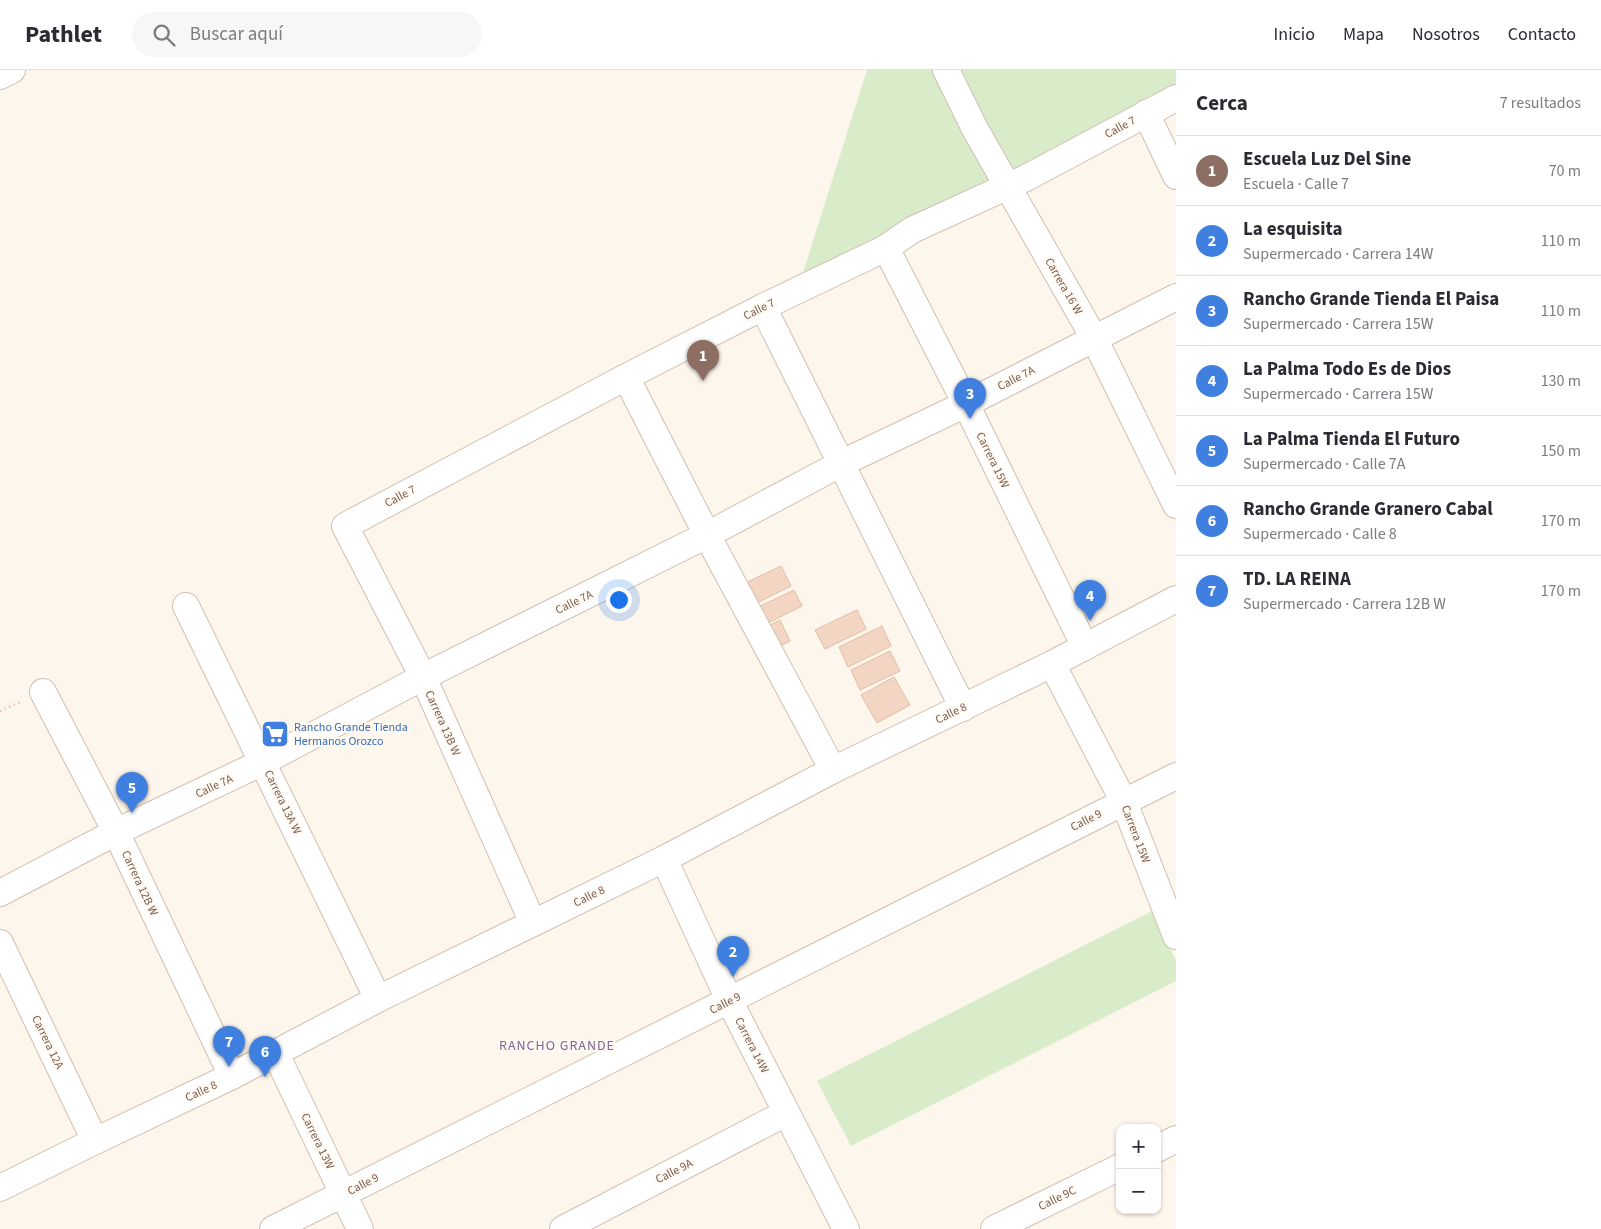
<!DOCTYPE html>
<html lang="es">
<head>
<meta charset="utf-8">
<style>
	:root { --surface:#fff; --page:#f7f7f7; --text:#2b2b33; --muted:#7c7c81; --line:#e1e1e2; --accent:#d93025 }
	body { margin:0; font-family:"Source Sans 3",sans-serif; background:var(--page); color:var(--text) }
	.controls { position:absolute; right:15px; bottom:15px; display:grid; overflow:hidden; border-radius:10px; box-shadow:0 1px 4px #0004 }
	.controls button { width:45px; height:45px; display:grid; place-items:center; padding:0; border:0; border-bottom:1px solid var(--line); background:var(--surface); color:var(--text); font:25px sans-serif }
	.you { position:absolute; left:618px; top:529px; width:18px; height:18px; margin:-12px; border:4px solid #fff; border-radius:50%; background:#1a73e8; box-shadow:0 0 0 8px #1a73e833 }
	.badge { display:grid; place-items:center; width:32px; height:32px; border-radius:50%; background:var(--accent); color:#fff; font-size:16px; font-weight:700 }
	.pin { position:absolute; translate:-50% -41px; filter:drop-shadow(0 1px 2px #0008) }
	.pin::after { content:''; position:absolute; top:26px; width:18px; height:15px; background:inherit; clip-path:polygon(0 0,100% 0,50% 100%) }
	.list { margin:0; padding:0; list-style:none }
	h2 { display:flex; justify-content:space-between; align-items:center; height:65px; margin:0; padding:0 20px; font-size:21px }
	h2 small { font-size:16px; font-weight:400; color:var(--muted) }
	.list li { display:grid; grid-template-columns:32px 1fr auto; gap:15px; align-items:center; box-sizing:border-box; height:70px; padding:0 20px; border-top:1px solid var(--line) }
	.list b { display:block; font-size:19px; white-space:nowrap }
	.list p { margin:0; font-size:16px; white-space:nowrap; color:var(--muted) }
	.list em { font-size:16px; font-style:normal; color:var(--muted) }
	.icon { flex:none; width:28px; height:28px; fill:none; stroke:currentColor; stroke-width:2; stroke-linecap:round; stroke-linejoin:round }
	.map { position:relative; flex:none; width:1176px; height:1159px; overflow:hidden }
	header { display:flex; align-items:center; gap:30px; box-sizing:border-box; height:70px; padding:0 25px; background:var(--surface); border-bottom:1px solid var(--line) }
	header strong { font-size:24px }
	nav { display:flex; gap:28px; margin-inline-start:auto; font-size:18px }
	.search { width:350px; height:45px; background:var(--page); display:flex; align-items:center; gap:12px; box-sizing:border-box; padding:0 18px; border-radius:28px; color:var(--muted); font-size:19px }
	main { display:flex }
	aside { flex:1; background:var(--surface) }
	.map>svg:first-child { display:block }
	.green { fill:#d8ecc9 }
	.building { fill:#f3d5c3; stroke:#e6bba3 }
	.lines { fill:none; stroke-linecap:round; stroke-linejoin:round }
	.minor-casing { stroke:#d1beb0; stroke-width:28 }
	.path { stroke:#d9b8a5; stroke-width:3; stroke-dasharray:1 4; stroke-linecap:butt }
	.minor { stroke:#fff; stroke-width:26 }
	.labels { text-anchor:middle; stroke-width:4.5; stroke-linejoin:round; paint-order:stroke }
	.street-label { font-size:12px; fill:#7a5c4d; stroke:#fffaf3 }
	.shop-label { font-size:12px; fill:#366cbe; stroke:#fffaf3; text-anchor:start }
	.neighbourhood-label { font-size:14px; letter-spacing:1px; fill:#846695; stroke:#fffaf3 }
</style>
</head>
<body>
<header>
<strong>Pathlet</strong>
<div class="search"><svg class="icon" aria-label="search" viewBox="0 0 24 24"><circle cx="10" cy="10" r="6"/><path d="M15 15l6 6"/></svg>Buscar aquí</div>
<nav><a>Inicio</a><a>Mapa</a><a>Nosotros</a><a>Contacto</a></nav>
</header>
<main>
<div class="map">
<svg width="1176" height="1159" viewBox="0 0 1176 1159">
	<rect width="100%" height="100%" fill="#fdf6ec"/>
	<g class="green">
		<path d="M867,0H1176V30L800,212Z"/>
		<path d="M1152,841L1176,891V911L851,1076L817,1011Z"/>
	</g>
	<g class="building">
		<path d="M781,496L791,516L751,536L741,515Z"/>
		<path d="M794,520L802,536L762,556L754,539Z"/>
		<path d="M857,540L866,559L825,579L815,560Z"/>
		<path d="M780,550L790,571L772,580L762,559Z"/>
		<path d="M882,556L891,576L848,597L839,577Z"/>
		<path d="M890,581L900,601L860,620L851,600Z"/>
		<path d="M894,607L910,635L877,653L861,625Z"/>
	</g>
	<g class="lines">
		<g class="minor-casing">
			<g id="minor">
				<path d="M946,0L975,59L1094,268L1176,435"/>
				<path d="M0,6L12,0"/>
				<path d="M1146,43L1176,106"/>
				<path d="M886,178L966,334L1085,577"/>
				<path d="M763,237L963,638"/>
				<path d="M626,307L707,465L833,700"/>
				<path d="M186,536L378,929"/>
				<path d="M1052,594L1124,732L1176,866"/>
				<path d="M43,622L116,762L232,1006"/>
				<path d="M664,789L729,930L846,1159"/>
				<path d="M0,823L116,762L263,692L423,607L707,465L842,393L966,334L1176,227"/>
				<path d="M533,853L423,607L345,456L626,307L763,237L886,178L912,160L1026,108L1176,28"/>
				<path d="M0,873L95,1071"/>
				<path d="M276,984L360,1159"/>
				<path d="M1157,1079L1176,1069"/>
				<path d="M0,1118L95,1071L232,1006L378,929L664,789L833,700L1052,594L1176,529"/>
				<path d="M273,1159L1176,706"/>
				<path d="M563,1159L786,1043"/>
				<path d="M994,1159L1120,1097"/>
			</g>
		</g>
		<path class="path" d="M0,641L20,632"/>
		<use href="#minor" class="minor"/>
	</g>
	<defs>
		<g id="supermarket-square" transform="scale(1.4375)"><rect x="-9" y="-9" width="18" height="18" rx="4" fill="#3f7fe0" stroke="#fffaf3"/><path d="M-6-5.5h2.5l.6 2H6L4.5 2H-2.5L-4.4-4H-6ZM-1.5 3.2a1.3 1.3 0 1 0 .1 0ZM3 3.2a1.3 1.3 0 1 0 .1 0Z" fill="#fff"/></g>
	</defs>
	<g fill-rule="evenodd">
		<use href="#supermarket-square" x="275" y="664"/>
	</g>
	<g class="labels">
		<g class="street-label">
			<text transform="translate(1120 57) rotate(-28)" y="4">Calle 7</text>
			<text transform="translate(1064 216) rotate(60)" y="4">Carrera 16 W</text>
			<text transform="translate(759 239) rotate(-26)" y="4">Calle 7</text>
			<text transform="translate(1016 308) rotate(-27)" y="4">Calle 7A</text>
			<text transform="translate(993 390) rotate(64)" y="4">Carrera 15W</text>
			<text transform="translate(400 426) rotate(-28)" y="4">Calle 7</text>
			<text transform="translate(574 532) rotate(-26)" y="4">Calle 7A</text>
			<text transform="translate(951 643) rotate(-26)" y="4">Calle 8</text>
			<text transform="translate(443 653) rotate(66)" y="4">Carrera 13B W</text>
			<text transform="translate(214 716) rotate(-25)" y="4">Calle 7A</text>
			<text transform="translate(283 732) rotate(64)" y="4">Carrera 13A W</text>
			<text transform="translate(1086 750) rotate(-27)" y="4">Calle 9</text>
			<text transform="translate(1136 764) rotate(69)" y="4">Carrera 15W</text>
			<text transform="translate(140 813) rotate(65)" y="4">Carrera 12B W</text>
			<text transform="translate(589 826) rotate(-26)" y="4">Calle 8</text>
			<text transform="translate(725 933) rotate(-27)" y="4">Calle 9</text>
			<text transform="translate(48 972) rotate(64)" y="4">Carrera 12A</text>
			<text transform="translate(752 975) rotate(63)" y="4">Carrera 14W</text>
			<text transform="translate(201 1021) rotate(-25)" y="4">Calle 8</text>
			<text transform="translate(318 1071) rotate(64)" y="4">Carrera 13W</text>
			<text transform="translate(674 1101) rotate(-27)" y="4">Calle 9A</text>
			<text transform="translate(363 1114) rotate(-27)" y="4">Calle 9</text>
			<text transform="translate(1057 1128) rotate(-26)" y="4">Calle 9C</text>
		</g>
		<g class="shop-label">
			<text x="294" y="661">Rancho Grande Tienda<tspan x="294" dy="14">Hermanos Orozco</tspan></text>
		</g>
		<g class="neighbourhood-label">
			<text x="557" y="980">RANCHO GRANDE</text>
		</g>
	</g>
</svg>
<div class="controls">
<button>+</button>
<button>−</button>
</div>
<div class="you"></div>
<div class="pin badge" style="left:703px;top:311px;background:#8d6e63">1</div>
<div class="pin badge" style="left:733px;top:907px;background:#3f7fe0">2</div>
<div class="pin badge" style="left:970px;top:349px;background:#3f7fe0">3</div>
<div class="pin badge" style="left:1090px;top:551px;background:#3f7fe0">4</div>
<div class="pin badge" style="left:132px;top:743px;background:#3f7fe0">5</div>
<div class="pin badge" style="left:265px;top:1007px;background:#3f7fe0">6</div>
<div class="pin badge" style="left:229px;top:997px;background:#3f7fe0">7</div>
</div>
<aside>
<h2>Cerca<small>7 resultados</small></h2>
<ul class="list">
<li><span class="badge" style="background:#8d6e63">1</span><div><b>Escuela Luz Del Sine</b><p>Escuela · Calle 7</p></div><em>70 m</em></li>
<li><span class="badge" style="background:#3f7fe0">2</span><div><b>La esquisita</b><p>Supermercado · Carrera 14W</p></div><em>110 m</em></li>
<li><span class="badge" style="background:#3f7fe0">3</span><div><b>Rancho Grande Tienda El Paisa</b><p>Supermercado · Carrera 15W</p></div><em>110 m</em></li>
<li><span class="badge" style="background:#3f7fe0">4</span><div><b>La Palma Todo Es de Dios</b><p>Supermercado · Carrera 15W</p></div><em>130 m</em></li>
<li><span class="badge" style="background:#3f7fe0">5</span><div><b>La Palma Tienda El Futuro</b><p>Supermercado · Calle 7A</p></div><em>150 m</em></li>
<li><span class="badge" style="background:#3f7fe0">6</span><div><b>Rancho Grande Granero Cabal</b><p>Supermercado · Calle 8</p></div><em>170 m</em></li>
<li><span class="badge" style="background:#3f7fe0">7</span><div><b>TD. LA REINA</b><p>Supermercado · Carrera 12B W</p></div><em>170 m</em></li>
</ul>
</aside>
</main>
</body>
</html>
